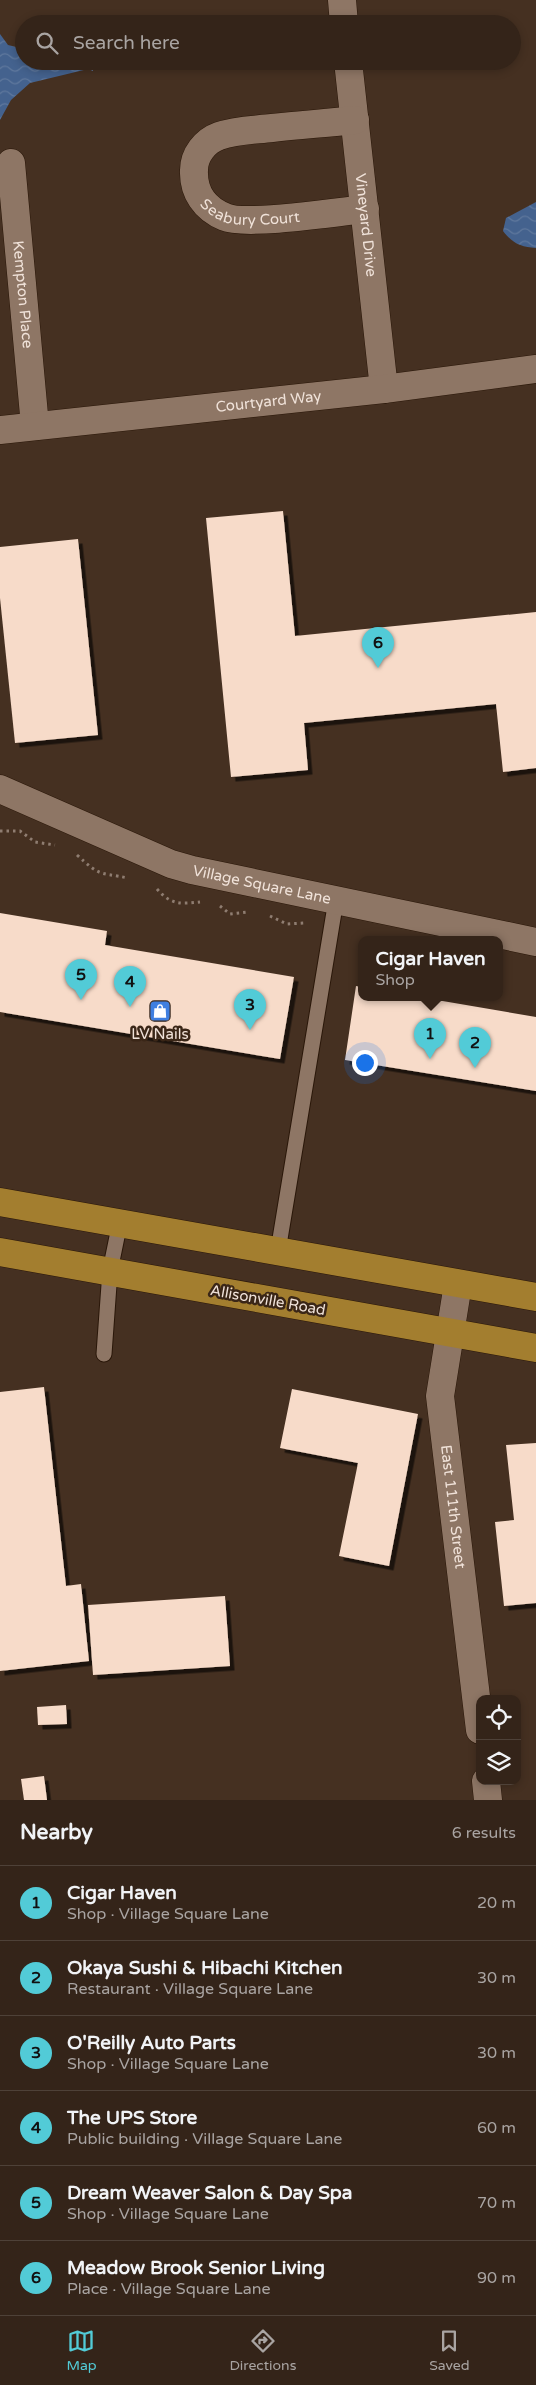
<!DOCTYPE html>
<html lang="en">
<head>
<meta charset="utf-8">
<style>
	:root { --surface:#342419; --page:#3c2c22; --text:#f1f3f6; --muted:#a9a4a2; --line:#4e4138; --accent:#52cbd7 }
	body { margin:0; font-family:"Varela Round",sans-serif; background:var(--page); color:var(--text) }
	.controls { position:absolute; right:15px; bottom:15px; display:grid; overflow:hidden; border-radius:10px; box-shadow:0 2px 8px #0003 }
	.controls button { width:45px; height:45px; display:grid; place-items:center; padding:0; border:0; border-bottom:1px solid var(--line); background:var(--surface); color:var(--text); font:25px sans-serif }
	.you { position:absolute; left:364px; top:1062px; width:18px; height:18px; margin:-12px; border:4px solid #fff; border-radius:50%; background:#1a73e8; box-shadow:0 0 0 8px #1a73e833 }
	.badge { display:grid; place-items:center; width:32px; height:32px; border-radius:50%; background:var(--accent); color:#111; font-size:16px; font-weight:700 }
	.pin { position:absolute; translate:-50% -41px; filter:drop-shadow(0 1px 2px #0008) }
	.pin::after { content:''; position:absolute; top:26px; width:18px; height:15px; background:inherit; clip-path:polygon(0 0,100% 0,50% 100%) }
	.popup { position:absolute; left:358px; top:936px; width:145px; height:65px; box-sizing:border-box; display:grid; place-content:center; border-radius:10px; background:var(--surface); filter:drop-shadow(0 1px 4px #0005); font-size:16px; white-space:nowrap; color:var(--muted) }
	.popup b { font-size:19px; color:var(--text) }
	.popup::after { content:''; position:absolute; left:50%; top:100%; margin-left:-10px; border:10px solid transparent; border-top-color:var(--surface) }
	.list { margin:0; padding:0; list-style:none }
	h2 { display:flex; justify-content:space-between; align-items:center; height:65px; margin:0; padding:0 20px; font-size:21px }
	h2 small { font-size:16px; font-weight:400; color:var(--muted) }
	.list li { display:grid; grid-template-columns:32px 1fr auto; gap:15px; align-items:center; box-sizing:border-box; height:75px; padding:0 20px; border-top:1px solid var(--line) }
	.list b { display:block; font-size:19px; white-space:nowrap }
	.list p { margin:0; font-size:16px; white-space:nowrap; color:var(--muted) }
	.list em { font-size:16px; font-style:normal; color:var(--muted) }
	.icon { flex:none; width:28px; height:28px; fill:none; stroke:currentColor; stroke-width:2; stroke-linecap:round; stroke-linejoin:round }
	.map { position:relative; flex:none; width:536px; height:1800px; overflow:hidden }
	.search { position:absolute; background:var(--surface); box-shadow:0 2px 8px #0003; left:15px; right:15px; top:15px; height:55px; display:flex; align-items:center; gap:12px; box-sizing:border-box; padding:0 18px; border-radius:28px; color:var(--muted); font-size:19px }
	.sheet { height:515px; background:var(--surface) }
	nav { display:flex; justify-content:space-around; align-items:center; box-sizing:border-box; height:70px; border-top:1px solid var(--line); background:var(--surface); font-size:14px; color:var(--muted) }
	nav a { display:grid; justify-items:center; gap:2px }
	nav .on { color:var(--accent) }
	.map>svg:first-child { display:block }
	.water { fill:url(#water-waves) }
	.building { fill:#f7dbc9; filter:url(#shadow) }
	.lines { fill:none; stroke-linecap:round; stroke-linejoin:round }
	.service-casing { stroke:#2a1709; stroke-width:17 }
	.minor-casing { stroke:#2a1709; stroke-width:29 }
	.primary-casing { stroke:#2a1709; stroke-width:29 }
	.path { stroke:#8f7d71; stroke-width:3; stroke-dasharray:2.5 4; stroke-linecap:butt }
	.service { stroke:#8e7665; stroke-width:15 }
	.minor { stroke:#8e7665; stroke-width:28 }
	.primary { stroke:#a37e2f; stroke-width:28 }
	.labels { text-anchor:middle; stroke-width:5; stroke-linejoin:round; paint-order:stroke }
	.street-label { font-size:15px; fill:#f0e2d9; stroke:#3a2617 }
	.poi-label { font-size:15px; fill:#f0e2d9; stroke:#3a2617 }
</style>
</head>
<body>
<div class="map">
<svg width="536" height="1800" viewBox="0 0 536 1800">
	<defs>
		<pattern id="water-waves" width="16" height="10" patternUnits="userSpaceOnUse" patternTransform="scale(1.25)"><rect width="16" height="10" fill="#44628e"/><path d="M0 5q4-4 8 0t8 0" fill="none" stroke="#5f789d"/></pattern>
		<filter id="shadow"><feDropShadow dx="4.5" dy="4.5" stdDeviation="0" flood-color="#0009"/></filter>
	</defs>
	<rect width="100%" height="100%" fill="#453021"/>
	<g class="water">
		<path d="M0,34L8,45L24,49V61H106L93,67V71L88,69L30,83L11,100L0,120Z"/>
		<path d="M536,202V248C521,247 513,244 503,231L506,218Z"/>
	</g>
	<g class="building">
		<path d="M283,511L295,636L536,612V768L503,772L496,704L304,723L308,770L231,777L206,518Z"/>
		<path d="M78,539L98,735L15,743L0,598V547Z"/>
		<path d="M0,913L107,931L105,945L294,977L280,1059L0,1012Z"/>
		<path d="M356,986L361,987V998H425L536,1017V1091L345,1060Z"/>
		<path d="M44,1387L66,1586L81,1584L89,1661L0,1671V1392Z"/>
		<path d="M292,1389L418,1414L389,1566L339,1556L358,1463L280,1448Z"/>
		<path d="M536,1443V1603L504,1606L495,1522L514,1520L506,1445Z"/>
		<path d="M225,1596L230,1666L93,1675L88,1605Z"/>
		<path d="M66,1705L67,1724L38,1725L37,1707Z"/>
		<path d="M44,1776L47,1800H24L21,1779Z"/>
	</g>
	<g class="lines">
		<g class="service-casing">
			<g id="service">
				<path d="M278,1251L336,900"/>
				<path d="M104,1354L110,1271L120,1222"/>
			</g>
		</g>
		<g class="minor-casing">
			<g id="minor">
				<path d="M342,0L344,24"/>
				<path id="s1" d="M348,61L384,389"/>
				<path id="s2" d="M355,120C327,123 299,125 272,128C254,130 236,130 219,136C205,141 194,155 194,170C193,192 205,209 225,217C245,226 338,212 365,209"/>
				<path id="s3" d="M11,163L35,426"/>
				<path id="s4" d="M0,430L384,389L536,369"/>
				<path id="s5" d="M0,789L171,864L192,870L536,942"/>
				<path id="s6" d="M458,1284L440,1396L480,1730"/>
				<path d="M486,1781L488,1800"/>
			</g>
		</g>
		<g class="primary-casing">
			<g id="primary">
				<path d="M0,1202L536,1297"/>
				<path d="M0,1252L536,1348"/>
			</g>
		</g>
		<g class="path">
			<path d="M0,831H20L35,842L55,845"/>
			<path d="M77,855C101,877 98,872 128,878"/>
			<path d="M157,889C171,905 180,904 200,902"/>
			<path d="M220,906L230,914L248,912"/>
			<path d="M270,916L287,924L304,923"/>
		</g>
		<use href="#service" class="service"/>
		<use href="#minor" class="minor"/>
		<use href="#primary" class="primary"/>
	</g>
	<defs>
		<g id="shop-square" transform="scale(1.125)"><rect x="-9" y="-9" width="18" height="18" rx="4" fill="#3f7fe0" stroke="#3a2617"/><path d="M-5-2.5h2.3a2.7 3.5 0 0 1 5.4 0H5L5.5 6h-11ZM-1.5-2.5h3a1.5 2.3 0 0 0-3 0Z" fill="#fff"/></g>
	</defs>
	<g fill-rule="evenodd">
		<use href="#shop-square" x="160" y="1011"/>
	</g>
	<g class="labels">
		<g class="street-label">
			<text dy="5" stroke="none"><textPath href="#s2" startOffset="266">Seabury Court</textPath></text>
			<text dy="5" stroke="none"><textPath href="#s1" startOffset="165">Vineyard Drive</textPath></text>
			<text dy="5" stroke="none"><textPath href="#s3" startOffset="132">Kempton Place</textPath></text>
			<text dy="5" stroke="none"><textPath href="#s4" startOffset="270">Courtyard Way</textPath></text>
			<text dy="5" stroke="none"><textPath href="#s5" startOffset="280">Village Square Lane</textPath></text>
			<text transform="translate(268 1300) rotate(10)" y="5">Allisonville Road</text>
			<text dy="5" stroke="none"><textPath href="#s6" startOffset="225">East 111th Street</textPath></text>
		</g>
		<g class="poi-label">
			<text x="160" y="1039">LV Nails</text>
		</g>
	</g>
</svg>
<div class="controls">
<button><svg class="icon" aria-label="locate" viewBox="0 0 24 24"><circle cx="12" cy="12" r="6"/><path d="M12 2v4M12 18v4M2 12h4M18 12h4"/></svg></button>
<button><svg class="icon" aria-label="layers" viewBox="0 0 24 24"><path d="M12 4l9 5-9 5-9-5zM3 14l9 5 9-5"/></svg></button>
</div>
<div class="you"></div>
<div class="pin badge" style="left:430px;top:1059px">1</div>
<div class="popup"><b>Cigar Haven</b>Shop</div>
<div class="pin badge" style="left:475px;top:1068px">2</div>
<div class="pin badge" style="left:250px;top:1030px">3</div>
<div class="pin badge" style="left:130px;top:1007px">4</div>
<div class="pin badge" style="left:81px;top:1000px">5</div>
<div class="pin badge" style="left:378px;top:668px">6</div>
<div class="search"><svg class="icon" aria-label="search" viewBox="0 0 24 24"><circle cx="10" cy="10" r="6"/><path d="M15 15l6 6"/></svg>Search here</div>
</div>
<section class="sheet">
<h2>Nearby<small>6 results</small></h2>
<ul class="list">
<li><span class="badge">1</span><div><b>Cigar Haven</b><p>Shop · Village Square Lane</p></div><em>20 m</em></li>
<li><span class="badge">2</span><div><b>Okaya Sushi &amp; Hibachi Kitchen</b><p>Restaurant · Village Square Lane</p></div><em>30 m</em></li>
<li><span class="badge">3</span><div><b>O'Reilly Auto Parts</b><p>Shop · Village Square Lane</p></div><em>30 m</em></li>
<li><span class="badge">4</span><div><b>The UPS Store</b><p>Public building · Village Square Lane</p></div><em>60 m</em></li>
<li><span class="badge">5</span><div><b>Dream Weaver Salon &amp; Day Spa</b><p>Shop · Village Square Lane</p></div><em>70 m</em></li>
<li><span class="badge">6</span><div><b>Meadow Brook Senior Living</b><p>Place · Village Square Lane</p></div><em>90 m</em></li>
</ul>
</section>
<nav>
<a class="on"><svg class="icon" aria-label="map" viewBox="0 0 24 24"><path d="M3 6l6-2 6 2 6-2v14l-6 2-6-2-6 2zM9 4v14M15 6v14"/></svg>Map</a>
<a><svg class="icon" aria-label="directions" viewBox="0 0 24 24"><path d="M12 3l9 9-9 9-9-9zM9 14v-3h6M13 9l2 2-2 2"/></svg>Directions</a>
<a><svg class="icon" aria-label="saved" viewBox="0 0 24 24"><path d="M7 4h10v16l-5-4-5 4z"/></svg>Saved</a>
</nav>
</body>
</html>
